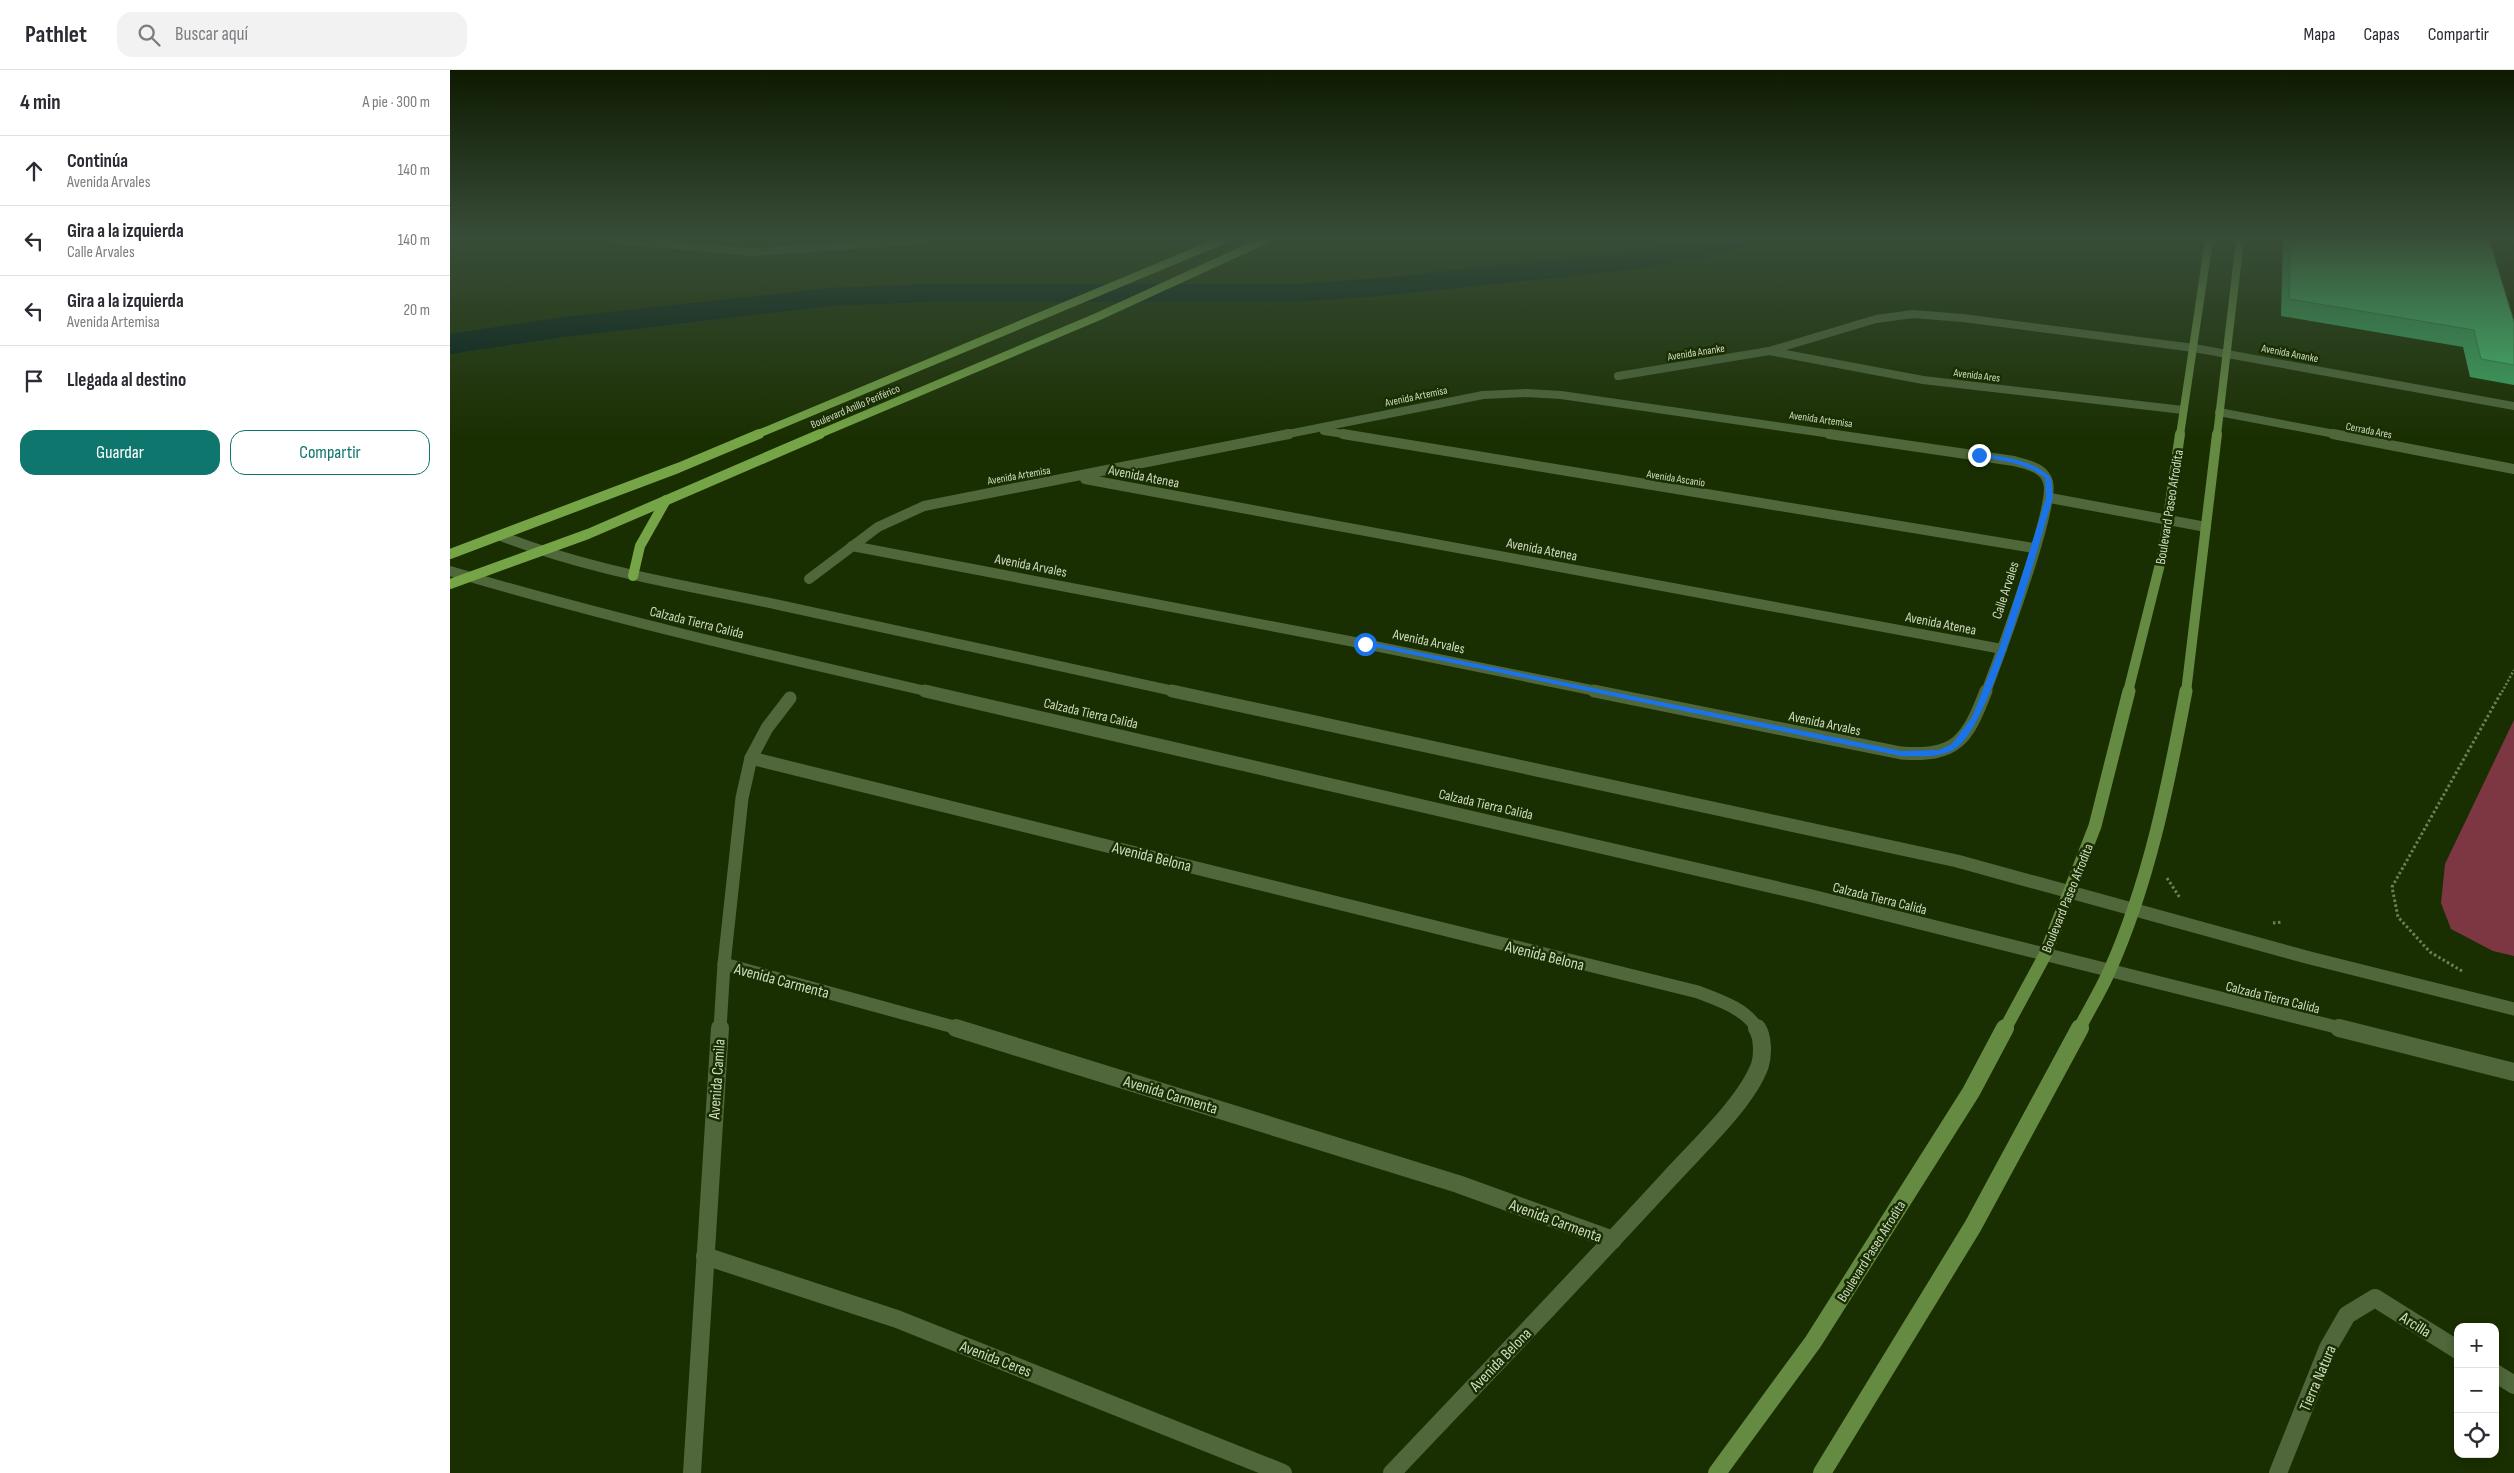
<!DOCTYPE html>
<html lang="es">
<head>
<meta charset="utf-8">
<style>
	:root { --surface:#fff; --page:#f2f2f3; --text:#2b2b33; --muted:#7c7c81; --line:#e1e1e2; --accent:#0f766e }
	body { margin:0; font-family:"Sofia Sans Condensed",sans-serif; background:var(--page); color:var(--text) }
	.controls { position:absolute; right:15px; bottom:15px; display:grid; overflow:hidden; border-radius:10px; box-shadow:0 2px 8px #0003 }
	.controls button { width:45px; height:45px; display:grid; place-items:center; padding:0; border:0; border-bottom:1px solid var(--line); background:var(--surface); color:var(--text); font:25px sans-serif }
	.stop { position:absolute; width:15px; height:15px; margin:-11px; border:4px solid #1a73e8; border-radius:50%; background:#fff }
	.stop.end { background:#1a73e8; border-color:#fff; box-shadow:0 1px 5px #0008 }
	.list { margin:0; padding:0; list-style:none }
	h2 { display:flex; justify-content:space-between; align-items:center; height:65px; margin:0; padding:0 20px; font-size:21px }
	h2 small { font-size:16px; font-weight:400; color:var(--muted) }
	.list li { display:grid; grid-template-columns:32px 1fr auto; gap:15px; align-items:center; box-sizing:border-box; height:70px; padding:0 20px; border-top:1px solid var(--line) }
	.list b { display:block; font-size:19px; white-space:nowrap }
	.list p { margin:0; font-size:16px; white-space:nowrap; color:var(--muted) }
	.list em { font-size:16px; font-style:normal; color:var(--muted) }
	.actions { display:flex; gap:10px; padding:15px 20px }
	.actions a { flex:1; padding:11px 0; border:1px solid var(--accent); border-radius:15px; text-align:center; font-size:18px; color:var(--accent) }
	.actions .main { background:var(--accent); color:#fff }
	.icon { flex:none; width:28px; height:28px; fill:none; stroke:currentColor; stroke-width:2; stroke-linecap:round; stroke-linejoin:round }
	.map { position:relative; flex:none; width:2064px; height:1403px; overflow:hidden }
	header { display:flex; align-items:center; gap:30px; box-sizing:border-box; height:70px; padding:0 25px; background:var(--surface); border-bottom:1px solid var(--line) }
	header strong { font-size:24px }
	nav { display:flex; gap:28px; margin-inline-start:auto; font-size:18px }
	.search { width:350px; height:45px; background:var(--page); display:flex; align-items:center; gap:12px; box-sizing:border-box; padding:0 18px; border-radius:15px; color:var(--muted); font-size:19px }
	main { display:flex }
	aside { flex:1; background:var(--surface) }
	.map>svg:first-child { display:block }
	.green { fill:#7c3743 }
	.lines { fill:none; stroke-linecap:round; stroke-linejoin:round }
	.river { fill:#031c1b; fill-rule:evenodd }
	.path-far1 { stroke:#6d7e5a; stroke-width:2.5; stroke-dasharray:2 2; stroke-linecap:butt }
	.path { stroke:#6d7e5a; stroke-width:3; stroke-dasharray:2.5 2.5; stroke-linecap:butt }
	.lane { stroke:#4f673b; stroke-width:8 }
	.street-far3 { stroke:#4f673b; stroke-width:8 }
	.street-far2 { stroke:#4f673b; stroke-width:10 }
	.street-far1 { stroke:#4f673b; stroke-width:13 }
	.street { stroke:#4f673b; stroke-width:18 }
	.secondary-far3 { stroke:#658a42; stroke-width:8 }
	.secondary-far2 { stroke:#658a42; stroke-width:10 }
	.secondary-far1 { stroke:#658a42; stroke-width:13 }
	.secondary { stroke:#658a42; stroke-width:18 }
	.primary-far1 { stroke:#75a546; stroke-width:8 }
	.primary { stroke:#75a546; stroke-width:10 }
	.wall { fill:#3da963 }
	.shaded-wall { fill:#328950 }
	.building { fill:#47c473; stroke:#328950 }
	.route { fill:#1a73e8 }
	.labels { text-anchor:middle; stroke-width:5; stroke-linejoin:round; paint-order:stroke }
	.far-street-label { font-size:11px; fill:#cddbc2; stroke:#1a2f01 }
	.street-label { font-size:14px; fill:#cddbc2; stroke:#1a2f01 }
	.near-street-label { font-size:16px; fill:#cddbc2; stroke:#1a2f01 }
</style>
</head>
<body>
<header>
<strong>Pathlet</strong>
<div class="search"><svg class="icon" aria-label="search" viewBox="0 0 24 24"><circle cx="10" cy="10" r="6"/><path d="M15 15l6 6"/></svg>Buscar aquí</div>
<nav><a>Mapa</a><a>Capas</a><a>Compartir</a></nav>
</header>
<main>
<aside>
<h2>4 min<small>A pie · 300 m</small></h2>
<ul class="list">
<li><svg class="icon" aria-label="ahead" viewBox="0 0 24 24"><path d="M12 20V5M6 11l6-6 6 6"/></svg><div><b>Continúa</b><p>Avenida Arvales</p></div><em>140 m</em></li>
<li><svg class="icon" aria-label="left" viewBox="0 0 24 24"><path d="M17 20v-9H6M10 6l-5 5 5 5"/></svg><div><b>Gira a la izquierda</b><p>Calle Arvales</p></div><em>140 m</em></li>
<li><svg class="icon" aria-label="left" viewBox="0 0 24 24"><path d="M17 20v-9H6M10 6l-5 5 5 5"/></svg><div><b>Gira a la izquierda</b><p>Avenida Artemisa</p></div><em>20 m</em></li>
<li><svg class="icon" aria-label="arrive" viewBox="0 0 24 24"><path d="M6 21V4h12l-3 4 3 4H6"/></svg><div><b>Llegada al destino</b></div></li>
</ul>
<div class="actions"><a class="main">Guardar</a><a>Compartir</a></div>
</aside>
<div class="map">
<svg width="2064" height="1403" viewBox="0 0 2064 1403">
	<rect width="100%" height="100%" fill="#1a2f01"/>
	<path class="green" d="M2064,650V886L2043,881L2001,859L1991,833L1995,794Z"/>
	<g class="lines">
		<path class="river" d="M1251,170H1296L1292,176L1251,188L1189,199L930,226L847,232H481L381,236L114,267L0,284V264L114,247L381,218L481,214H847L930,208L1189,181Z"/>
		<path class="path-far1" d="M2052,622L2064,600"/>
		<g class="path">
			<path d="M1717,808L1730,828"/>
			<path d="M1823,853L1832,852"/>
			<path d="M2012,901L1980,882L1948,847L1942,817L2052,621"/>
		</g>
		<path class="lane" d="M167,170L303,182L475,170"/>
		<g class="street-far3">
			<path d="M1319,281L1473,310L1733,340"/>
			<path d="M1168,306L1319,281L1426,249L1463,244L1513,248L1744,278L2064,336"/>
			<path d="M1769,342L1890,365"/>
			<path d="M874,361L900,365"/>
			<path d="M833,365L1033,325L1077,323L1111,325L1388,365"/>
		</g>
		<g class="street-far2">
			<path d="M893,364L1584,478"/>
			<path d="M1379,364L1564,391C1577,395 1594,397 1598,412C1606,435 1548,590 1536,622"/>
			<path d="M1883,364L2064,399"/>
			<path d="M635,409L1552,579"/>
			<path d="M1600,428L1756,457"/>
			<path d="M51,466C141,501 235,515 329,535C462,563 595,593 728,622"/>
			<path d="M402,476L915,574L1151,622"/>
			<path d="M0,501C158,548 319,585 480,622"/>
			<path d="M359,509L428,457L474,436L839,364"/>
		</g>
		<g class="street-far1">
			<path d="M475,621L1358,825L1894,959"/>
			<path d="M722,621L1507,791L1860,888L2064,939"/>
			<path d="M1144,621L1451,683C1507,687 1517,670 1536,621"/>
			<path d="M301,688L1248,922C1271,931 1294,938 1308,959"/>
			<path d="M274,894L511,959"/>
			<path d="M270,959L274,894L292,728L301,688L317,658L340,628"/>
		</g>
		<g class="street">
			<path d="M506,958L1008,1114L1163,1170"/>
			<path d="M1889,958L2064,1002"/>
			<path d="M255,1186L447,1249L833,1403"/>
			<path d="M2045,1303L2064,1315"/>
			<path d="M242,1403L270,958"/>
			<path d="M942,1403C1034,1306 1127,1209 1218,1110C1245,1080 1297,1032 1310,995C1313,985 1313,967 1307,958"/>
			<path d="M1828,1403L1878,1278L1897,1245L1925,1228L2008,1280"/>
		</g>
		<g class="secondary-far3">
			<path d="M1730,365L1759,170"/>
			<path d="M1767,365L1790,170"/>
		</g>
		<g class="secondary-far2">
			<path d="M1678,622L1713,482L1730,364"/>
			<path d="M1736,622L1767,364"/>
		</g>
		<g class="secondary-far1">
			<path d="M1555,959L1595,885L1645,756L1679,621"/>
			<path d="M1629,959C1639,940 1650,922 1659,902C1699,813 1718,716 1736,621"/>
		</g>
		<g class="secondary">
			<path d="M1267,1403L1363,1272L1521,1022L1555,958"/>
			<path d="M1372,1403L1523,1156L1630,958"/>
		</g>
		<g class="primary-far1">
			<path d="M306,365L773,170"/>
			<path d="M367,365L647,247L815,170"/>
		</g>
		<g class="primary">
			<path d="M0,484L228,398L309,364"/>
			<path d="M183,506L190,476L216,430"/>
			<path d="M0,514L138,464L370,364"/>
		</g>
	</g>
	<path class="wall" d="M1833,170H2039L2064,252V315L2020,307L2013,277L1831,246Z"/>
	<path class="shaded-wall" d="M363,170H378L363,171Z"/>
	<path class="building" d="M1841,170H2039L2064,252V295L2031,289L2024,260L1839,229Z"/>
	<linearGradient id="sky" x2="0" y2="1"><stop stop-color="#0e1a01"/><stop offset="0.46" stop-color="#384d38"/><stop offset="1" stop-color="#384d38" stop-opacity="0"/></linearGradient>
	<rect width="2064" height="366" fill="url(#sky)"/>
	<path class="route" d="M1529,383C1554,387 1582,389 1601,408L1603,428C1588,475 1541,656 1506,678C1490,689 1469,686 1451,686L911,574L915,571L1451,681L1489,680L1502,674L1522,647L1549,579L1596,428L1595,408C1575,392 1551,391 1527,386Z"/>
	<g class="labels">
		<g class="far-street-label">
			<text transform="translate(1246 282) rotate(-9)" y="4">Avenida Ananke</text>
			<text transform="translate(1840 283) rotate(11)" y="4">Avenida Ananke</text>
			<text transform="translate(1527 305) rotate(7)" y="4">Avenida Ares</text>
			<text transform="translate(966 326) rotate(-12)" y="4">Avenida Artemisa</text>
			<text transform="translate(405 336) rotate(-23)" y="4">Boulevard Anillo Periférico</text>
			<text transform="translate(1371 349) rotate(8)" y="4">Avenida Artemisa</text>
			<text transform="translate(1919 360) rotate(11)" y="4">Cerrada Ares</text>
			<text transform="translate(569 405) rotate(-10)" y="4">Avenida Artemisa</text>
			<text transform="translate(1226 408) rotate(9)" y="4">Avenida Ascanio</text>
		</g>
		<g class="street-label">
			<text transform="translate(694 406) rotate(11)" y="5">Avenida Atenea</text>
			<text transform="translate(1719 437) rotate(-81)" y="5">Boulevard Paseo Afrodita</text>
			<text transform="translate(1092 479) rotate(11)" y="5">Avenida Atenea</text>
			<text transform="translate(581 495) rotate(11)" y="5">Avenida Arvales</text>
			<text transform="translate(1555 520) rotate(-72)" y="5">Calle Arvales</text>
			<text transform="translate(247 552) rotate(14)" y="5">Calzada Tierra Calida</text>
			<text transform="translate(1491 553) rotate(11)" y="5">Avenida Atenea</text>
			<text transform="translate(979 571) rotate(12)" y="5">Avenida Arvales</text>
			<text transform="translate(641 643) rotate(13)" y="5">Calzada Tierra Calida</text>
			<text transform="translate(1375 653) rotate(12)" y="5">Avenida Arvales</text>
			<text transform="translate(1036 734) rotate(13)" y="5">Calzada Tierra Calida</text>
			<text transform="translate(1430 828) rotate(14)" y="5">Calzada Tierra Calida</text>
			<text transform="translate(1617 828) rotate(-68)" y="5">Boulevard Paseo Afrodita</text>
			<text transform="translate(1823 927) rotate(14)" y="5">Calzada Tierra Calida</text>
			<text transform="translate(1421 1181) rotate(-58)" y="5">Boulevard Paseo Afrodita</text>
		</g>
		<g class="near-street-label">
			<text transform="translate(702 786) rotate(14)" y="6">Avenida Belona</text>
			<text transform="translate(1095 885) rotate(14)" y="6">Avenida Belona</text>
			<text transform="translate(332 910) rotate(15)" y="6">Avenida Carmenta</text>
			<text transform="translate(266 1009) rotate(-86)" y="6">Avenida Camila</text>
			<text transform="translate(721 1024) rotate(17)" y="6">Avenida Carmenta</text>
			<text transform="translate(1106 1150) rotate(20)" y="6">Avenida Carmenta</text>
			<text transform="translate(1966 1254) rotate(32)" y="6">Arcilla</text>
			<text transform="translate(546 1288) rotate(21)" y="6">Avenida Ceres</text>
			<text transform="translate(1050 1289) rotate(-46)" y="6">Avenida Belona</text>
			<text transform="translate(1867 1308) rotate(-67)" y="6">Tierra Natura</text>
		</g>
	</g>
</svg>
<div class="controls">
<button>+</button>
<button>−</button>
<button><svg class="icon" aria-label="locate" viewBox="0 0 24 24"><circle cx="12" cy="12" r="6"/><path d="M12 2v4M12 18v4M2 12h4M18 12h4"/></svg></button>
</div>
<div class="stop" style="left:915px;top:574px"></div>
<div class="stop end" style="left:1529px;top:385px"></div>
</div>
</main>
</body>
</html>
